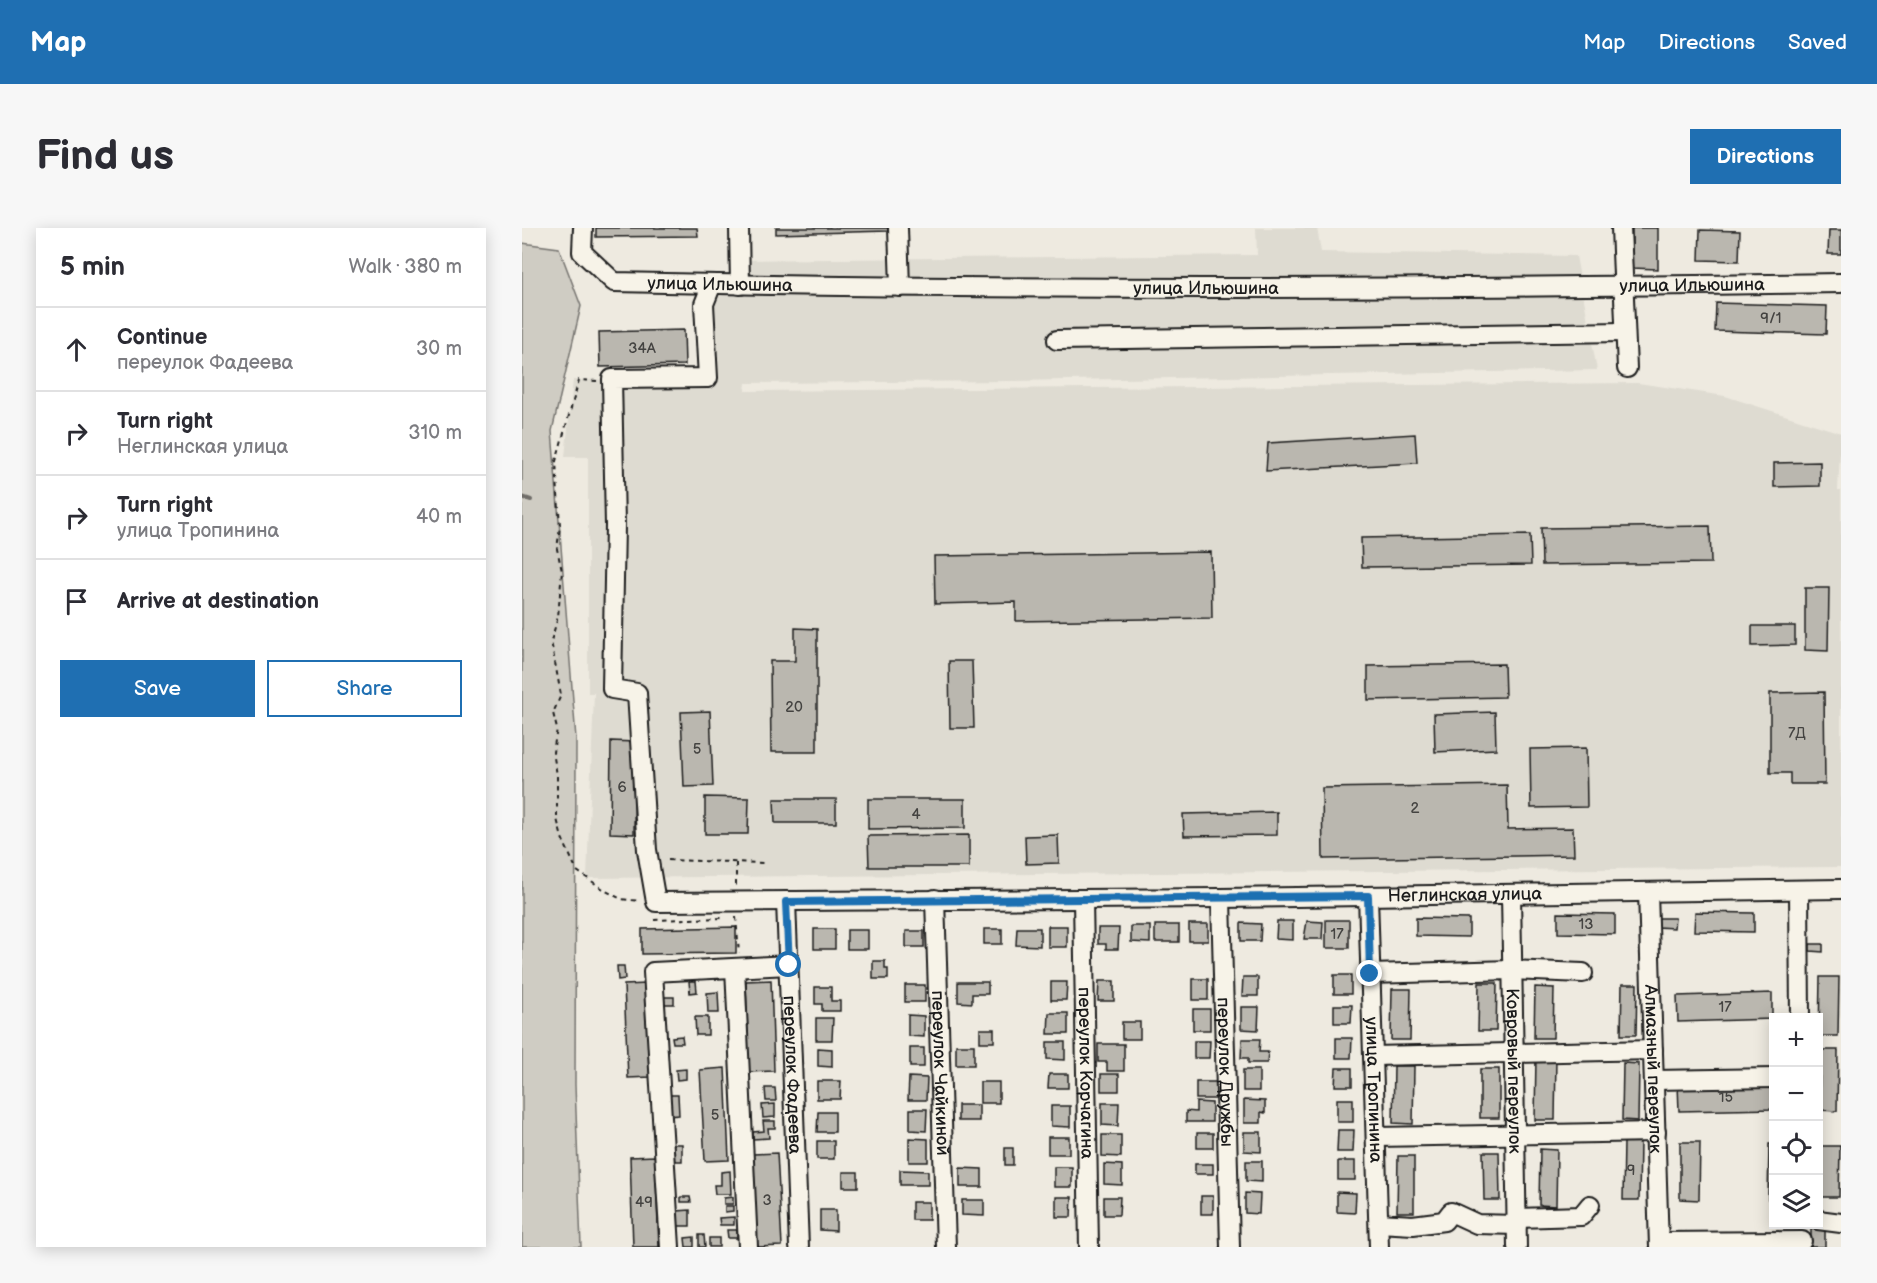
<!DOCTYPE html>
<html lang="en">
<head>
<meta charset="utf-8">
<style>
	:root { --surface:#fff; --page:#f7f7f7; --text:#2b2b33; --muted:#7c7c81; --line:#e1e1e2; --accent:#1f6fb2 }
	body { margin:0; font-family:"Balsamiq Sans",sans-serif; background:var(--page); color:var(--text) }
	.controls { position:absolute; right:18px; bottom:18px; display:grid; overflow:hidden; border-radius:0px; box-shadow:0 3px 15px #0003 }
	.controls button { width:54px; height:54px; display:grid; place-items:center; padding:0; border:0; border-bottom:2px solid var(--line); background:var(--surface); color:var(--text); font:30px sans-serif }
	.stop { position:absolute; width:18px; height:18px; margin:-14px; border:4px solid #1f6fb2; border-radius:50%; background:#fff }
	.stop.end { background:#1f6fb2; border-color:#fff; box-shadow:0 2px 6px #0008 }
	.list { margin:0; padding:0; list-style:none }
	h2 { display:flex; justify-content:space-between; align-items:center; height:78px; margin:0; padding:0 24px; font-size:26px }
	h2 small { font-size:20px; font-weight:400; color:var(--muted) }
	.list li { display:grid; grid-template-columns:39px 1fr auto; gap:18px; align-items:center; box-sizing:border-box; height:84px; padding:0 24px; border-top:2px solid var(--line) }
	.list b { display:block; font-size:22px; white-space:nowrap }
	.list p { margin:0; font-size:20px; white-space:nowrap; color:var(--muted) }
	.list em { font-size:20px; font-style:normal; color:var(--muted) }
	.actions { display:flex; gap:12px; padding:18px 24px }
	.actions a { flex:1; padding:14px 0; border:2px solid var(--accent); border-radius:0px; text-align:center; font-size:21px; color:var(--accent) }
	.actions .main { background:var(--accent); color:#fff }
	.icon { flex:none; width:33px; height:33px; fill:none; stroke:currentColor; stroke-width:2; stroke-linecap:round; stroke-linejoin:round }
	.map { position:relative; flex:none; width:1319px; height:1019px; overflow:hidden; border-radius:0px }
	header { display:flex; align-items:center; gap:36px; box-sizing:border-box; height:84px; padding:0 30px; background:var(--accent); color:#fff }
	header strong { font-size:28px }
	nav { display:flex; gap:33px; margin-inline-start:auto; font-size:21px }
	.intro { display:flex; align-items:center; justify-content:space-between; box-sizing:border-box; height:144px; padding:0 36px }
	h1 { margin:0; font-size:42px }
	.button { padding:15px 27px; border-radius:0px; background:var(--accent); color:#fff; font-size:21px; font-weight:700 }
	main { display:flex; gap:36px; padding:0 36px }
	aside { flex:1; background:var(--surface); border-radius:0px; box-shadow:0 3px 15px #0003 }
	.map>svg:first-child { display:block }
	.built { fill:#dedbd1 }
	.green { fill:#cfccc3; stroke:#767470; stroke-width:1.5 }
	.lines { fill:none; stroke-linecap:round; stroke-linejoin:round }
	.stream { stroke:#6f6d69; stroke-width:4 }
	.building { fill:#bab7af; stroke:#1c1c1c; stroke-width:1.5 }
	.minor-casing { stroke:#1c1c1c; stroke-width:22 }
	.path { stroke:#1c1c1c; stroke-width:2; stroke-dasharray:4.5 4.5; stroke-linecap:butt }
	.minor { stroke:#f7f3e8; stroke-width:18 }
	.route { stroke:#1f6fb2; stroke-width:8 }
	.labels { text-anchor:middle; stroke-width:4.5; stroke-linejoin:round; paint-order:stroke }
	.number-label { font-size:15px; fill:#444341 }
	.street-label { font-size:18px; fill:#1c1c1c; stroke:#f7f3e8 }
</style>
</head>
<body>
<header>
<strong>Map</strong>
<nav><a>Map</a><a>Directions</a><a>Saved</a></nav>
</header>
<div class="intro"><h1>Find us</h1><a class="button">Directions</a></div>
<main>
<aside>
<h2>5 min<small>Walk · 380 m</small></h2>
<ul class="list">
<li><svg class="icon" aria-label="ahead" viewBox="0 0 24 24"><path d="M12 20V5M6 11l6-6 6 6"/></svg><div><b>Continue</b><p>переулок Фадеева</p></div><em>30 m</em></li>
<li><svg class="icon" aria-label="right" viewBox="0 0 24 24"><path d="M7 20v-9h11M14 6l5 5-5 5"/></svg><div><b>Turn right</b><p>Неглинская улица</p></div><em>310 m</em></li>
<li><svg class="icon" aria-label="right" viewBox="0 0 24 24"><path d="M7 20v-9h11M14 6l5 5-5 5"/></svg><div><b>Turn right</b><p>улица Тропинина</p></div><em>40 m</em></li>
<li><svg class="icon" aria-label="arrive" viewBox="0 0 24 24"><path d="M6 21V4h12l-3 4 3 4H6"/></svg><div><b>Arrive at destination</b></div></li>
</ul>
<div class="actions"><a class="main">Save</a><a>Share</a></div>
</aside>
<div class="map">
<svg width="1319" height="1019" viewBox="0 0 1319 1019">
	<rect width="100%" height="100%" fill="#eeeae0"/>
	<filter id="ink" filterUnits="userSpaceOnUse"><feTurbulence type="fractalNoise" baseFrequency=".0167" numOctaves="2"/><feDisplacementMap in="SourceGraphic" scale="12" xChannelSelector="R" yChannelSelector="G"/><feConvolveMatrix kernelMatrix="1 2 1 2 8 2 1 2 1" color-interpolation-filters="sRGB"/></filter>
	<g filter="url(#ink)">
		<path class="built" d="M734,0H795L799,24L1054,28L1075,142L492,153L224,155L223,163L1116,155L1203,168L1319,205L1316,262H1319V639L65,650L72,465H66V229H43L51,152L194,149L190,72L218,59L215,32L735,27Z"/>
		<path class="green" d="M0,15L37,20L59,78L30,203L54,511L53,857L59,1019H0Z"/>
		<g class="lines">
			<path class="stream" d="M0,269L9,272"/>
		</g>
		<g class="building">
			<path d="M74,0H175L176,8L74,9Z"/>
			<path d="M254,0H366V3L254,6Z"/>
			<path d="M1110,0H1136V41L1110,40Z"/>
			<path d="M1178,2L1218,3L1217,33L1177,32Z"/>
			<path d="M1307,2H1319V26H1306Z"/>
			<path d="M1194,75L1305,78L1304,106L1193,103Z"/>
			<path d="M162,102L163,137L78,139L77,104Z"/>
			<path d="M893,206L895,235L744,243L746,215Z"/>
			<path d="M1298,234V258L1252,259V235Z"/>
			<path d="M1188,298L1189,335L1020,337L1019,300Z"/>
			<path d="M1008,307L1009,337L840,339L839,310Z"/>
			<path d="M689,324L690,390L494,393V374L413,376L412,328Z"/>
			<path d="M1283,360H1307L1306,423L1283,422Z"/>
			<path d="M1230,398H1273V417L1230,418Z"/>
			<path d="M273,400L295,401V524H249L248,433H273Z"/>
			<path d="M427,433H450L452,500H428Z"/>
			<path d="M982,436L983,469L846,472V438Z"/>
			<path d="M1302,464L1303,556H1268V545H1248V465Z"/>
			<path d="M188,483L191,558L162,559L159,484Z"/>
			<path d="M973,484L974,521L913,524L912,486Z"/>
			<path d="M89,513L113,514L112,606L88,605Z"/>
			<path d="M1064,520L1065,579L1009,580L1008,521Z"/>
			<path d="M985,557L986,601L1051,600L1052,627L801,631L800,560Z"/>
			<path d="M183,569L227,570L226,606H183Z"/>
			<path d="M252,571H314V595H253Z"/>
			<path d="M346,571H443V600L346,601Z"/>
			<path d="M755,584V607L662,608L661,586Z"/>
			<path d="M447,607V639H347L346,608Z"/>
			<path d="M536,607L537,635L504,636L503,608Z"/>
			<path d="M1173,684L1232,685V704L1172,703Z"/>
			<path d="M1036,685L1093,686V706L1036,705Z"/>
			<path d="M894,690L947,691V709L894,708Z"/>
			<path d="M1135,690H1153L1152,700L1135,699Z"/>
			<rect x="804" y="692" width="23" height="28"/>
			<path d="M755,693H771V712L754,711Z"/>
			<path d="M785,693L801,694L800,711H782Z"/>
			<path d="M719,695L739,696L738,713H719Z"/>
			<rect x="667" y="696" width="19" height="17"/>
			<rect x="633" y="697" width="24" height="17"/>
			<rect x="526" y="698" width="19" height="21"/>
			<path d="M609,698H628V715L609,714Z"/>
			<path d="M214,699V725L120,726V701Z"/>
			<path d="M495,700H518V718L494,717Z"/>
			<path d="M576,700H597L596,721H584V716H576Z"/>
			<rect x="292" y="701" width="21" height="20"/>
			<rect x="462" y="701" width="18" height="15"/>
			<rect x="325" y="702" width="21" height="19"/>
			<rect x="384" y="703" width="18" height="16"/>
			<path d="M1288,716H1301V724L1288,723Z"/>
			<path d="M351,733H363V741H366V751H351Z"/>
			<path d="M95,738H102L103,751L96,752Z"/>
			<rect x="812" y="747" width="17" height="19"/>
			<path d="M721,749H736V768H720Z"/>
			<path d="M1298,749H1317L1316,808H1297Z"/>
			<rect x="671" y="751" width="15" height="21"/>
			<path d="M249,752L252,843L227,844L224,753Z"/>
			<path d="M167,753H174L175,764L168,765Z"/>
			<path d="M577,753H592V773H576Z"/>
			<path d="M436,754H466V766H450V775L436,774Z"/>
			<path d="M529,754H545L544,772H529Z"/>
			<path d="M957,755H975L974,803H956Z"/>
			<path d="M125,756L129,849L106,850L102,757Z"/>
			<path d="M1100,756H1115L1114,807H1099Z"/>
			<rect x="383" y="757" width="20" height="17"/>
			<path d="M293,759H309V773H318V783H300V776H293Z"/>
			<path d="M1013,759L1032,760L1031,810H1012Z"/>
			<path d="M870,761H889L888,812H869Z"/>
			<path d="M196,764L197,785H186L185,765Z"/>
			<path d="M1250,765V791L1156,794L1155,768Z"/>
			<rect x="139" y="769" width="13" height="7"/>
			<path d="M812,777H830L829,795H812Z"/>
			<path d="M719,779H737L736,802L719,801Z"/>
			<rect x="671" y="781" width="17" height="21"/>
			<path d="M527,785H546V806H526Z"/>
			<path d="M386,787L402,788V809L386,808Z"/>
			<path d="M173,789H186V807H174Z"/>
			<path d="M294,790H311L310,812H294Z"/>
			<rect x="600" y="794" width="18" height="17"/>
			<rect x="458" y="801" width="14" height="13"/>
			<path d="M160,808L161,815H151L150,809Z"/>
			<path d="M814,810H830L829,830H814Z"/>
			<path d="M720,811H738L737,824H746L745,835H726V830H719Z"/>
			<path d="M672,813H688L687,830H672Z"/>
			<path d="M525,814H543V832L525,831Z"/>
			<path d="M576,816H602V843H585V834H576Z"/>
			<rect x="434" y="817" width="18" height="20"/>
			<path d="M296,820L310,821V839L296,838Z"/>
			<rect x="388" y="820" width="14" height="19"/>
			<path d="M1298,822H1316L1315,883L1297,882Z"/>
			<path d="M1014,829L1034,830L1033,892H1013Z"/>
			<path d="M1101,835L1117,836L1116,893L1100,892Z"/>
			<path d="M872,838H892L891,896L871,895Z"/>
			<path d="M203,840L207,932L183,933L178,842Z"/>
			<path d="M814,840H830V858H813Z"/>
			<path d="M164,841V851L155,852L154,842Z"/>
			<rect x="958" y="841" width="19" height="49"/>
			<rect x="721" y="842" width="16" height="21"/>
			<path d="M527,846H546V860H526Z"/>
			<rect x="579" y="846" width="18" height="17"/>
			<path d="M387,849L405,850L404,872H386Z"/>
			<path d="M295,853H319L318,871H295Z"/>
			<rect x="458" y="854" width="19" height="21"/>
			<rect x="674" y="854" width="20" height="17"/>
			<path d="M1252,854V881L1157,883L1156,856Z"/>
			<path d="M243,860H253L254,873H244Z"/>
			<path d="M146,867H156L157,887L147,888Z"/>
			<rect x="815" y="871" width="16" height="23"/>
			<path d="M722,872L743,873V885L739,884V895H722Z"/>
			<path d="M674,874L690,875V894H664V883L674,884Z"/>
			<path d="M580,875H597L596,898L580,897Z"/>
			<path d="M253,876V889L241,890L240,877Z"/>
			<rect x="436" y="877" width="21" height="16"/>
			<path d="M529,878H548V899L529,898Z"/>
			<path d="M388,881H405L404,903L388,902Z"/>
			<path d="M296,884H313V904H295Z"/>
			<path d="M241,893H253V900H246L247,910L231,911V904L242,903Z"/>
			<path d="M816,902H832L831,924H815Z"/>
			<path d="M722,904H739V924L722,923Z"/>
			<rect x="675" y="905" width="16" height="15"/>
			<path d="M580,907H599V929L580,928Z"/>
			<rect x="526" y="909" width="21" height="17"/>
			<path d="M387,910L406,911V934H387Z"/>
			<rect x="295" y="913" width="17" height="18"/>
			<path d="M1102,913H1118L1117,972H1101Z"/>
			<path d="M1158,914H1178L1177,972L1158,971Z"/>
			<rect x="151" y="916" width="9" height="17"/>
			<path d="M1247,916H1252V971H1246Z"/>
			<path d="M1299,918H1318L1317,969H1298Z"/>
			<rect x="483" y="920" width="8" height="17"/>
			<path d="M1018,921L1035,922L1034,978L1017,977Z"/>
			<path d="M961,924H977L978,972H962Z"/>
			<path d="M255,925L260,1018L235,1019L231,926Z"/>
			<path d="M133,928L137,1019H111L108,929Z"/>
			<path d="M876,928H892V984H875Z"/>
			<path d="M724,933H740V954L724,953Z"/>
			<rect x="816" y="933" width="17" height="19"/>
			<path d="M582,936L600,937V957L582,956Z"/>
			<rect x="673" y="936" width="18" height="10"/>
			<rect x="532" y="939" width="18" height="20"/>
			<path d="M438,940L460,941V959H438Z"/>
			<path d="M378,942L406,943V957H378Z"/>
			<path d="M208,943L209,966H193L192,957H199V944Z"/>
			<rect x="321" y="944" width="15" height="15"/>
			<path d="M815,964L834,965L833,985L815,984Z"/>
			<path d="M723,965L738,966L737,986L723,985Z"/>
			<rect x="679" y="968" width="12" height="18"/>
			<path d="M159,969H168L169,974H159Z"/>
			<path d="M211,969V976H202V970Z"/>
			<path d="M534,969H550L549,989H534Z"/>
			<path d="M582,969H598L597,987H582Z"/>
			<path d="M440,972H462V988L440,987Z"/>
			<rect x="390" y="974" width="17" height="18"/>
			<path d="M203,978H211V983L203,984Z"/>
			<path d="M168,982V998H155V983Z"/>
			<path d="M298,982H314V1003L298,1002Z"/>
			<path d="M212,989V997H198L197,990Z"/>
			<path d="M1289,996L1303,997V1019H1289Z"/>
			<path d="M205,1002H215V1010H206Z"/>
			<path d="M177,1007H182L183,1019H177Z"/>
			<path d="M172,1009V1019H164L163,1010Z"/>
			<rect x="187" y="1010" width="10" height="9"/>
		</g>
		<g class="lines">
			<g class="minor-casing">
				<g id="minor">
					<path id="s1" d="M61,0L60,24L92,54C501,63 910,61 1319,55"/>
					<path d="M217,0L218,57"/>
					<path d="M376,0L378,59"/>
					<path d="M1099,0L1105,140"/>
					<path id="s2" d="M190,56L182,76L186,150L90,151L93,297L90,461L115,465L125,622L134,674L699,670L1319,661"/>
					<path d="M535,112L1103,104"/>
					<path d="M1277,662L1278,790"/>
					<path id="s3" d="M1126,664L1137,1019"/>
					<path id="s4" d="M989,666L995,1019"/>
					<path id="s5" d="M846,668L857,1019"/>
					<path id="s6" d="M699,670L708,1019"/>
					<path id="s7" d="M413,671L424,1019"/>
					<path id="s8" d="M561,671L567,1019"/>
					<path id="s9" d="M264,673L277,1019"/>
					<path d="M213,740L226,1019"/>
					<path d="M848,746L990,742L1061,745"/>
					<path d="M851,828L1131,822"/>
					<path d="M1132,852L1252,850"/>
					<path d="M854,909L1134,904"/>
					<path d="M995,990L1059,988L1068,977"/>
					<path d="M1296,992L1319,995"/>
					<path d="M857,995L891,997L922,993L929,984L955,996L995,997"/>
					<path d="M1137,1014L1280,1013"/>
					<path d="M148,1019L131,744L267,737"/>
				</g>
			</g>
			<g class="path">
				<path d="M75,153L57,152L34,233L38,298L35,321L40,343L36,389L29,413L39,467L31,485L35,501L31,524L35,547V591L40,610L55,643L84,663L99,671L118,673"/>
				<path d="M146,632L241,635"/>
				<path d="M214,635V659"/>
				<path d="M214,689L217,725"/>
				<path d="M132,692L200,690"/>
			</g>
			<use href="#minor" class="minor"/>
		</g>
	</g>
	<g class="lines" filter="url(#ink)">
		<path class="route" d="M267,737L264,674L846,668L848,746"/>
	</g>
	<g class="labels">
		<g class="number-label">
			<text x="1249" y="95">9/1</text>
			<text x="120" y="125">34А</text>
			<text x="272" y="484">20</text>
			<text x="1275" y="510">7Д</text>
			<text x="175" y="526">5</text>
			<text x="100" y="564">6</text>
			<text x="893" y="585">2</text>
			<text x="394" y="591">4</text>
			<text x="1064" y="701">13</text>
			<text x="815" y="711">17</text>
			<text x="1203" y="784">17</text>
			<text x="1204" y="874">15</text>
			<text x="193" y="892">5</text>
			<text x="1109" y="947">9</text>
			<text x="245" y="977">3</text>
			<text x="122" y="979">49</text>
		</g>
		<g class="street-label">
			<text dy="6" stroke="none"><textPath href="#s1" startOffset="174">улица Ильюшина</textPath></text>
			<text dy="6" stroke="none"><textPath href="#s1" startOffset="1146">улица Ильюшина</textPath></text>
			<text dy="6" stroke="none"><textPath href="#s1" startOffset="660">улица Ильюшина</textPath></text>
			<text dy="6" stroke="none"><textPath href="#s2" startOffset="1546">Неглинская улица</textPath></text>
			<text dy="6" stroke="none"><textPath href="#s4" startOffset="177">Ковровый переулок</textPath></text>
			<text dy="6" stroke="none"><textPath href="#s3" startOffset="177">Алмазный переулок</textPath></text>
			<text dy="6" stroke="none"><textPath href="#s6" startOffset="174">переулок Дружбы</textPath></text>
			<text dy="6" stroke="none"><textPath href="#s7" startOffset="174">переулок Чайкиной</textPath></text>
			<text dy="6" stroke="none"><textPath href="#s8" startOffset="174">переулок Корчагина</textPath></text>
			<text dy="6" stroke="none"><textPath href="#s9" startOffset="174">переулок Фадеева</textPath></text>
			<text dy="6" stroke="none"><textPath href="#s5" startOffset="194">улица Тропинина</textPath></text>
		</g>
	</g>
</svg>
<div class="controls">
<button>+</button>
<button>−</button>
<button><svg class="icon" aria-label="locate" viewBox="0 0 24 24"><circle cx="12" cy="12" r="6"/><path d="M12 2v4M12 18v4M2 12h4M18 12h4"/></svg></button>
<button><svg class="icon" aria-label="layers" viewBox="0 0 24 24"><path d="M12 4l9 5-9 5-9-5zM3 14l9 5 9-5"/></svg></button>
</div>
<div class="stop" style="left:267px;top:737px"></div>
<div class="stop end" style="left:848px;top:746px"></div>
</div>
</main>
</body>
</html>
